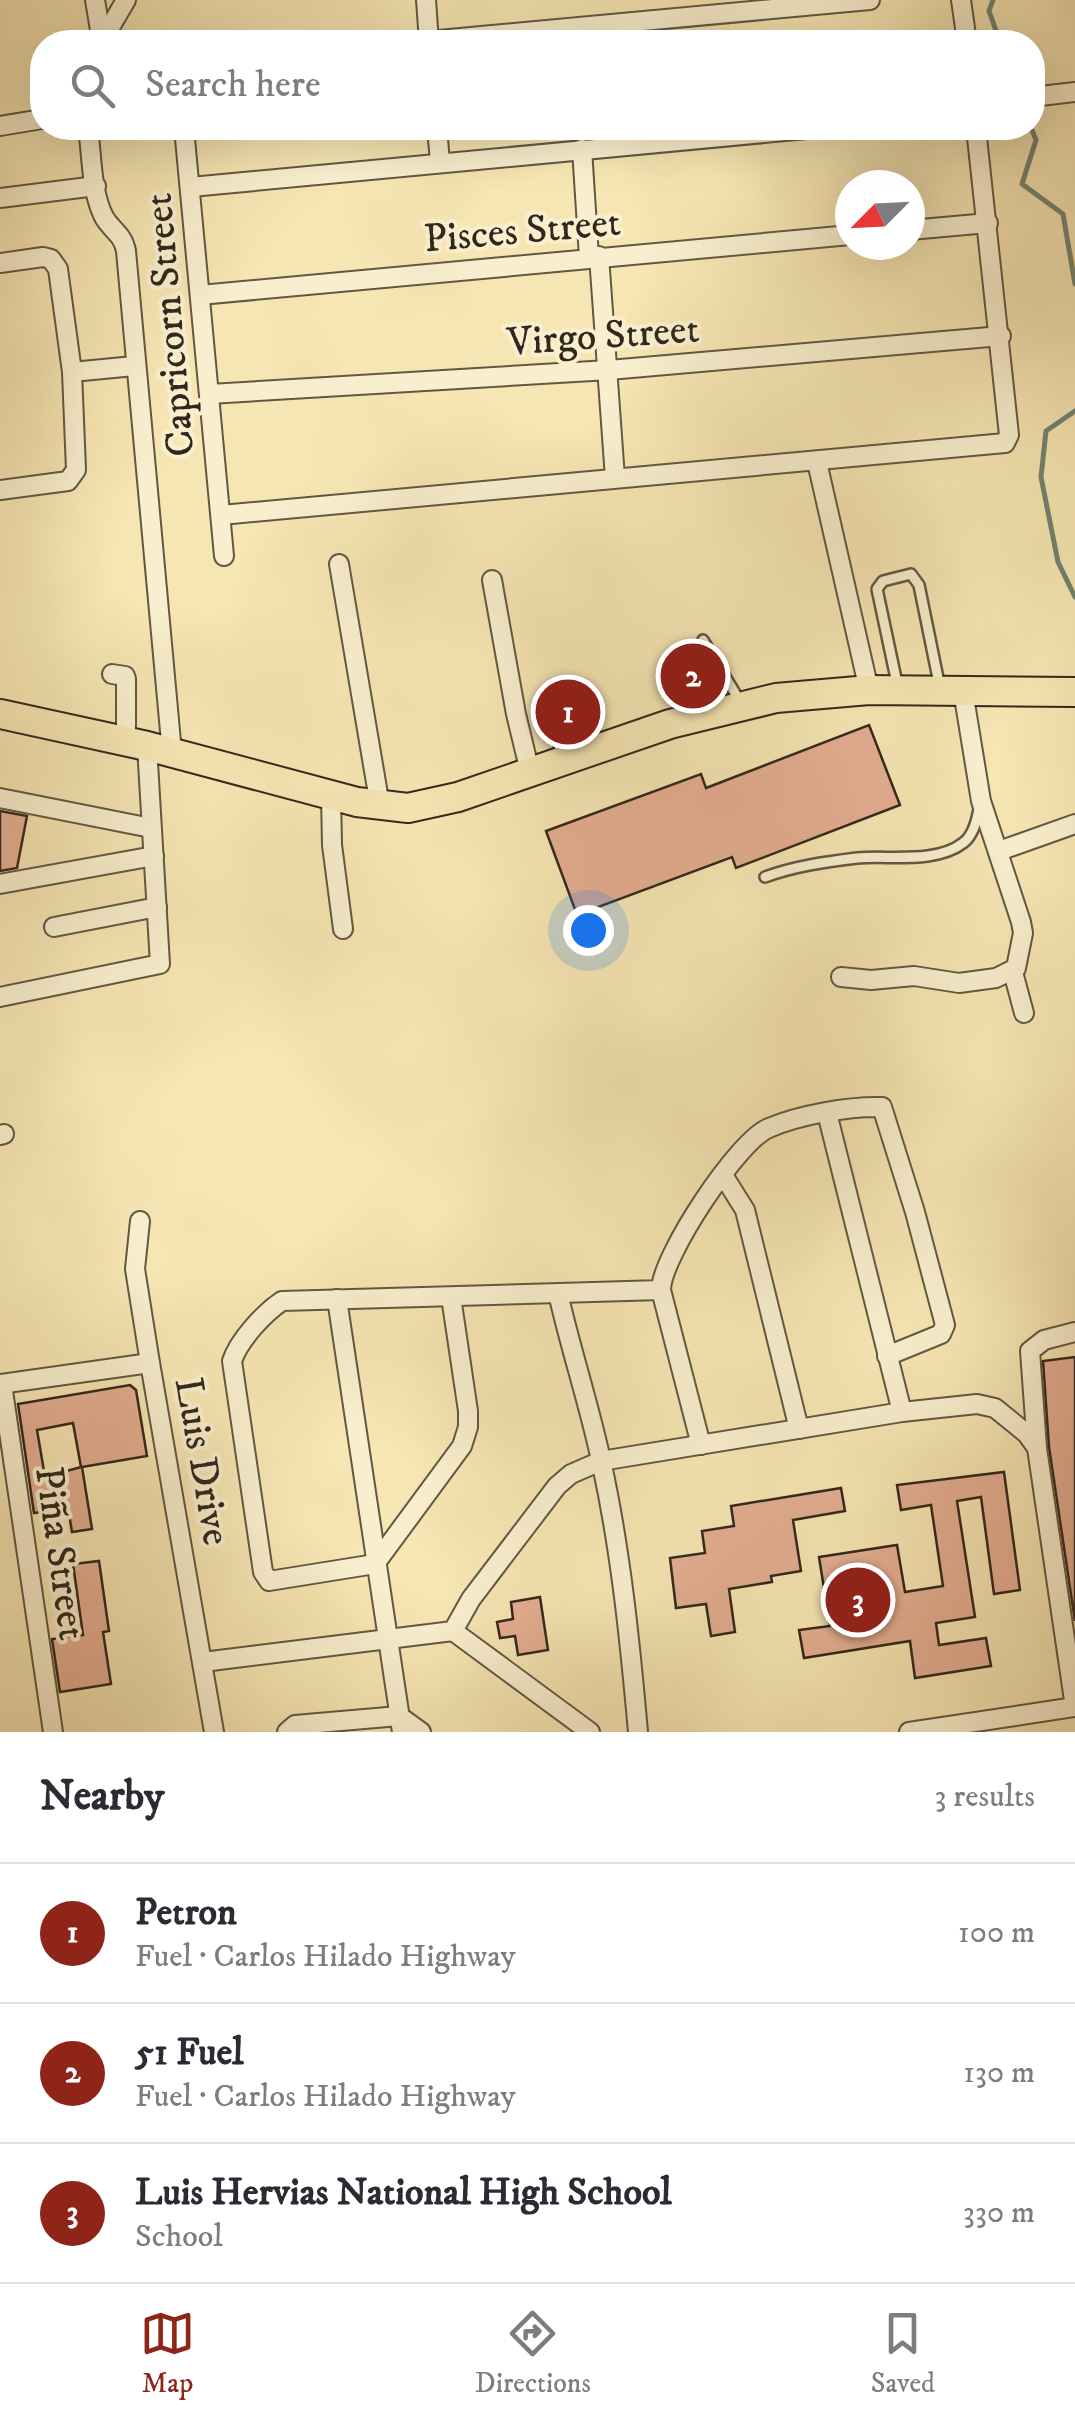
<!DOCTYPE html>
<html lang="en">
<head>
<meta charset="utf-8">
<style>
	:root { --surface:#fff; --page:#f2f2f3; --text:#2b2b33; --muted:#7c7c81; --line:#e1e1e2; --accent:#8f2418 }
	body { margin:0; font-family:"IM FELL DW Pica",serif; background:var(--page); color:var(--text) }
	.compass { position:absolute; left:835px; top:170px; width:90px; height:90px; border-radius:50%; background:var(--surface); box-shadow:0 10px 40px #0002; rotate:246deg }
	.you { position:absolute; left:588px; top:930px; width:35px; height:35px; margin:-25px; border:8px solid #fff; border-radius:50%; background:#1a73e8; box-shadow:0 0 0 15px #1a73e833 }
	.badge { display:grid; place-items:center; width:65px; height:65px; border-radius:50%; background:var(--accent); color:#fff; font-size:32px; font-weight:700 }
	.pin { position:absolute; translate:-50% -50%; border:5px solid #fff; box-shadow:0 2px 10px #0006 }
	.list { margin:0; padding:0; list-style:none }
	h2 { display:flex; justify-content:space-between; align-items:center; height:130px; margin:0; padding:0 40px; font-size:42px }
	h2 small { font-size:32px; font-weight:400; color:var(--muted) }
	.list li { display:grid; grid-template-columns:65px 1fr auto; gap:30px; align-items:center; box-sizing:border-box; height:140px; padding:0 40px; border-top:2px solid var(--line) }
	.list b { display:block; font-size:38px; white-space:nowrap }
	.list p { margin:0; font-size:32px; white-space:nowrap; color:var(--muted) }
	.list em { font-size:32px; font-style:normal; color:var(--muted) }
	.icon { flex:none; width:55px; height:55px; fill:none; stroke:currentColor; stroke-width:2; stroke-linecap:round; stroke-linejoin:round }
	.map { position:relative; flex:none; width:1075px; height:1732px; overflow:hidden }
	.search { position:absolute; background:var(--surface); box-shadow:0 10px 40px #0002; left:30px; right:30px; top:30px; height:110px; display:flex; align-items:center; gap:25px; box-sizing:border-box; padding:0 35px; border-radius:40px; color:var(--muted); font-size:38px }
	.sheet { height:550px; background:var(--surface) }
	nav { display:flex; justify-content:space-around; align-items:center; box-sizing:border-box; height:140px; border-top:2px solid var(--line); background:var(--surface); font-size:28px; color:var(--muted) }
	nav a { display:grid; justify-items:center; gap:5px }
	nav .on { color:var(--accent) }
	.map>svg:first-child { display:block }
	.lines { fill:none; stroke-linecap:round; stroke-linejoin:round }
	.stream { stroke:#728372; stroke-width:5 }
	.building { fill:#e4ae92; stroke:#31281d; stroke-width:2.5; fill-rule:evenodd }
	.service-casing { stroke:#625842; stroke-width:14 }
	.minor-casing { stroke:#625842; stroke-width:22 }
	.primary-casing { stroke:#31281d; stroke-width:32 }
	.service { stroke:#f9efce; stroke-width:9 }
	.minor { stroke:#f9efce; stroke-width:18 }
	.primary { stroke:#f6e6b3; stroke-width:28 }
	.labels { text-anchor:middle; stroke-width:8; stroke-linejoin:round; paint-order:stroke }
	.street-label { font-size:40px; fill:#31281d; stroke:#f9efce }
</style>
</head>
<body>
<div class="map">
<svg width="1075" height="1732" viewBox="0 0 1075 1732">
	<rect width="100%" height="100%" fill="#f6e6b3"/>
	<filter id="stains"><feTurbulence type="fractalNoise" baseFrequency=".002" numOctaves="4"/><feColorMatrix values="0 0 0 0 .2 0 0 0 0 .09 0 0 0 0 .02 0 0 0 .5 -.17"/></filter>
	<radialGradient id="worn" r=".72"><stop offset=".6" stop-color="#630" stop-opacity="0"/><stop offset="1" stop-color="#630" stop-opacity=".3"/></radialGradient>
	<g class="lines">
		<g class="stream">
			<path d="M993,0L989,11L1000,42"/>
			<path d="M1031,128L1036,140L1022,184L1063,214L1075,284"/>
			<path d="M1075,411L1046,431L1041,477L1058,562L1075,597"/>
		</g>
	</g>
	<g class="building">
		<path d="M706,661L714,681L677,691L672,671Z"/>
		<path d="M869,725L900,805L736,868L732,857L577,915L546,831L701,774L706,788Z"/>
		<path d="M0,811L27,816L17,868L0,871Z"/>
		<path d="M1075,1357V1621L1049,1447L1043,1361Z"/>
		<path d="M130,1385L136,1390L147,1456L82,1467L92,1529L72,1532L68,1508L34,1513L18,1404ZM73,1423L81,1467L45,1477L37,1430Z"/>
		<path d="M1004,1472L1020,1590L994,1594L981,1497L957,1501L975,1617L936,1623L939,1645L986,1638L991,1666L915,1678L910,1641L804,1658L799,1630L830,1626L819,1557L897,1545L905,1592L943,1586L931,1505L901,1510L897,1485Z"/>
		<path d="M841,1488L845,1511L793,1520L801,1571L771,1576L772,1582L729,1589L735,1632L711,1636L706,1604L676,1608L670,1558L705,1553L702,1531L734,1526L731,1506Z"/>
		<path d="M99,1561L109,1631L103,1632L111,1684L60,1692L52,1639L83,1635L73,1564Z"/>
		<path d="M540,1597L548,1650L518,1655L515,1636L500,1638L497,1622L513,1619L511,1602Z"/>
	</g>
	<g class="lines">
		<g class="service-casing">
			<g id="service">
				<path d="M703,640L741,703"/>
				<path d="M898,688L877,589L883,581L911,574L919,585L940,688"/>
				<path d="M562,758L551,709L552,699L564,690L584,693L595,745"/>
				<path d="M765,877C795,866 825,862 857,858C888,855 936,864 963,843C973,836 977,820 979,809"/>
			</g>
		</g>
		<g class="minor-casing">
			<g id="minor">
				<path d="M95,0L102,42"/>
				<path d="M426,0L429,42"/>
				<path d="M961,0L967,42"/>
				<path d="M102,41L126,0"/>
				<path d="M428,41L870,0"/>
				<path d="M1032,97L1075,92"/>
				<path d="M0,126L42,119"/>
				<path d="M88,128C92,156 91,192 104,217C112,231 123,234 126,251L172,753"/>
				<path d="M184,128L224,556"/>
				<path d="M437,128L440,162"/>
				<path d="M582,149L589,257"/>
				<path d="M191,187L818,128"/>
				<path d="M0,198L96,186"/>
				<path d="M910,230L988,223"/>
				<path d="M599,256L615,478"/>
				<path d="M0,263L43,257L51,259L58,269L72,372L76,470L68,481L0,490"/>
				<path d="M200,295L850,235"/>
				<path d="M72,372L134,366"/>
				<path d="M210,394L609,370L1001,336"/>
				<path d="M817,462L869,690"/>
				<path d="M221,515L1005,443L1009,435L976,128"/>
				<path d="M339,564L380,806"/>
				<path d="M492,580L516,714L530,772"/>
				<path d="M112,674L125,676L126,679V741"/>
				<path d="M331,795L332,845L343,929"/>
				<path d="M0,798L151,828"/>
				<path d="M999,851L1075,824"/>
				<path d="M0,884L154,856"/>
				<path d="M54,927L157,907"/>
				<path d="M1013,972L1024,1013"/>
				<path d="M841,977L871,980L914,976L959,983L996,978L1016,968L1023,933L1021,922L981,801L963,691"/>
				<path d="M0,997L160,964L147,746"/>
				<path d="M827,1113L902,1412"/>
				<path d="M0,1135L4,1134"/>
				<path d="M723,1175L745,1210L799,1429"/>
				<path d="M140,1221L135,1269L150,1363"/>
				<path d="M661,1290L701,1445"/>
				<path d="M558,1293C571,1351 590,1407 602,1465C621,1553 630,1642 638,1732"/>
				<path d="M451,1297L468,1411V1427L462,1446L375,1564L269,1581L263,1572L232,1361C239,1340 264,1313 282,1301L661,1290C661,1257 738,1140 769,1128C799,1115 849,1106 882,1107L915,1212L945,1325L941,1334L887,1356"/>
				<path d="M337,1299L402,1732"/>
				<path d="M0,1384L150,1363L214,1732"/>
				<path d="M2,1384L53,1732"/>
				<path d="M1037,1447L1030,1351L1044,1340L1075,1332"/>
				<path d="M453,1631L590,1732"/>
				<path d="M203,1662L453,1631L471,1599L557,1486L571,1474L601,1461L902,1412L977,1404L995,1408L1027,1434L1037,1448L1075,1707"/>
				<path d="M287,1732L295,1725L399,1716L421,1732"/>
				<path d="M909,1732L1075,1707"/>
			</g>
		</g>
		<g class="primary-casing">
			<path id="primary" d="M0,714L147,746L357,802L408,808L458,797L670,724L776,698L869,690L1075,692"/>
		</g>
		<use href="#service" class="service"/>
		<use href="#minor" class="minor"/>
		<use href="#primary" class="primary"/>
	</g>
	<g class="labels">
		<g class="street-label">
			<text transform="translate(522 229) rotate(-5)" y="14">Pisces Street</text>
			<text transform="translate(168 325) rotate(-95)" y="14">Capricorn Street</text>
			<text transform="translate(603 334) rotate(-4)" y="14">Virgo Street</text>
			<text transform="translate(204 1461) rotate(80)" y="14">Luis Drive</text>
			<text transform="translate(62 1553) rotate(82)" y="14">Piña Street</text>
		</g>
	</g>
	<rect width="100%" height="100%" filter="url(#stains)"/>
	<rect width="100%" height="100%" fill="url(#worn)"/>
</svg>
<svg class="compass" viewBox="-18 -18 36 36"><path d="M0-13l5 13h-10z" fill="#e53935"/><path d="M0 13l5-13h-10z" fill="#7c7c81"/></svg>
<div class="you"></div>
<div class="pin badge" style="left:568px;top:712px">1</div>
<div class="pin badge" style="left:693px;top:676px">2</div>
<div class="pin badge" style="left:858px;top:1600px">3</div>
<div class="search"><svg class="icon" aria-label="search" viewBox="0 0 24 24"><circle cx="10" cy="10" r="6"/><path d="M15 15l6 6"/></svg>Search here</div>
</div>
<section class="sheet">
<h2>Nearby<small>3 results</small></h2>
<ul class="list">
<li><span class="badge">1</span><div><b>Petron</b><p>Fuel · Carlos Hilado Highway</p></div><em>100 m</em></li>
<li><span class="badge">2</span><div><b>51 Fuel</b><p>Fuel · Carlos Hilado Highway</p></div><em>130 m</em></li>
<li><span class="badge">3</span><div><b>Luis Hervias National High School</b><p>School</p></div><em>330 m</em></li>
</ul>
</section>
<nav>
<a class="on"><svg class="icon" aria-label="map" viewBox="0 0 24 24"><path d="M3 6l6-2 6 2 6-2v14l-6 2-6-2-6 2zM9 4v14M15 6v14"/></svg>Map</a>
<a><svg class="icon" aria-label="directions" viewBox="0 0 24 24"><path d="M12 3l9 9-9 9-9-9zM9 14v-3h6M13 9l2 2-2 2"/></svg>Directions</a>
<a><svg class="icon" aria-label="saved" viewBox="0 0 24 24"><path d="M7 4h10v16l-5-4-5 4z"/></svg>Saved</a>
</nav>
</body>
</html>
